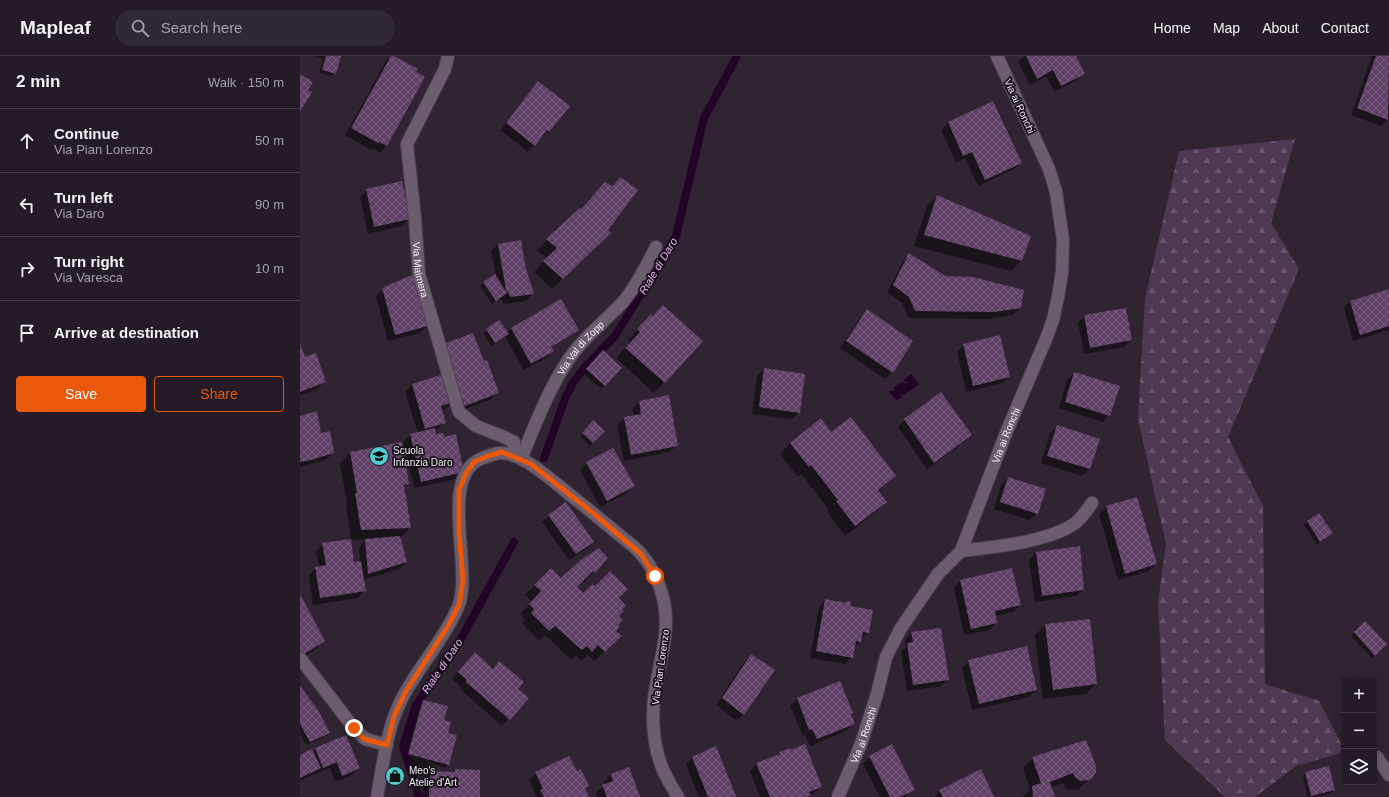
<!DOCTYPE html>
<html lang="en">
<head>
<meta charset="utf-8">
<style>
	:root { --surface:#241b26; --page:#302832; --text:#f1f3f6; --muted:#a3a1a7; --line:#413943; --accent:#ea580c }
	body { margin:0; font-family:Arial,sans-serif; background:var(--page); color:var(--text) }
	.controls { position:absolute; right:12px; bottom:12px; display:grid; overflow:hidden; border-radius:4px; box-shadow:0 2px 10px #0003 }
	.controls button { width:36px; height:36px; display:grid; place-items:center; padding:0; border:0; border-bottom:1px solid var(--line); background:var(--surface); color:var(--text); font:20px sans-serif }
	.stop { position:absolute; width:12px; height:12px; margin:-9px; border:3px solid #ea580c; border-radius:50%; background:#fff }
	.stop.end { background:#ea580c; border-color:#fff; box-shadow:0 1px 4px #0008 }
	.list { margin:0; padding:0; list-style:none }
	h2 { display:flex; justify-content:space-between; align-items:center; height:52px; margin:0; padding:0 16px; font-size:17px }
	h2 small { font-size:13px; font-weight:400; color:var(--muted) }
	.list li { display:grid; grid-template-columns:26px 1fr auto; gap:12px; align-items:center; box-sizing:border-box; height:64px; padding:0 16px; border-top:1px solid var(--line) }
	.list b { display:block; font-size:15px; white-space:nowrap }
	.list p { margin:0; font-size:13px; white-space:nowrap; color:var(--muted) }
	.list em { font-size:13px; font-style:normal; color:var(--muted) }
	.actions { display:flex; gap:8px; padding:12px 16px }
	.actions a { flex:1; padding:9px 0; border:1px solid var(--accent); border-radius:4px; text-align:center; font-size:14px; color:var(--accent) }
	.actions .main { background:var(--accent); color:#fff }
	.icon { flex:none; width:22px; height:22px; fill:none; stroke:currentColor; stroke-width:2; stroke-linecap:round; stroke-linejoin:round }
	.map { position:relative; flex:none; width:1089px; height:741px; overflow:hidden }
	header { display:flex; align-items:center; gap:24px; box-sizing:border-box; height:56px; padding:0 20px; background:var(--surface); border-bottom:1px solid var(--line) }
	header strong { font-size:19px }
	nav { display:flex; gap:22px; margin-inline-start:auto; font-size:14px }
	.search { width:280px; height:36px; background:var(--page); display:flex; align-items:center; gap:10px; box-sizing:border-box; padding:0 14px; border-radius:22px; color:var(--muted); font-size:15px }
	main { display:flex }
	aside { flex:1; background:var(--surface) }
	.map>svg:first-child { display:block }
	.forest { fill:url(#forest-firs) }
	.water { fill:url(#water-ripples) }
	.shadow { fill:#0007 }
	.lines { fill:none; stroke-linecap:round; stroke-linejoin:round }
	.stream { stroke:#220427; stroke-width:8 }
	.building { fill:url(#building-cross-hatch) }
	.minor-casing { stroke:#4d434f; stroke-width:14 }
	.minor { stroke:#6b5d6d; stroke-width:12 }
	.route { stroke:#ea580c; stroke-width:5 }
	.labels { text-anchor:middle; stroke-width:3.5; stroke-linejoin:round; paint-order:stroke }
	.street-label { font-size:10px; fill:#f6eef7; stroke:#140f16 }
	.poi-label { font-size:10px; fill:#f6eef7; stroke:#140f16; text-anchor:start }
	.water-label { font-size:11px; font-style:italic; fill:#ebb4f5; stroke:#140f16 }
</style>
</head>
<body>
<header>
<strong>Mapleaf</strong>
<div class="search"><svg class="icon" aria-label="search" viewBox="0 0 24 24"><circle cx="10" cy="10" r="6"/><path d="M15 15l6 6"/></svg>Search here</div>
<nav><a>Home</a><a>Map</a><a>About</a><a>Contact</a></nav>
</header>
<main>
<aside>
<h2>2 min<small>Walk · 150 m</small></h2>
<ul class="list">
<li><svg class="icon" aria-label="ahead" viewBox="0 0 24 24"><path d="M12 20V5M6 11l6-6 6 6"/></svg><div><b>Continue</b><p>Via Pian Lorenzo</p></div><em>50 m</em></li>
<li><svg class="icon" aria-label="left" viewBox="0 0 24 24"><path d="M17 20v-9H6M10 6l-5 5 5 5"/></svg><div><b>Turn left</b><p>Via Daro</p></div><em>90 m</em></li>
<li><svg class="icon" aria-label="right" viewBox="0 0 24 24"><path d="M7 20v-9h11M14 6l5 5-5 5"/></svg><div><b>Turn right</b><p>Via Varesca</p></div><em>10 m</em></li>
<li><svg class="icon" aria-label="arrive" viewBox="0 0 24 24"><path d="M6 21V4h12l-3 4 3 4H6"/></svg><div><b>Arrive at destination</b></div></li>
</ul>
<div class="actions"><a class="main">Save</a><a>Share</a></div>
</aside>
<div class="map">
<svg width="1089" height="741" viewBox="0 0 1089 741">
	<defs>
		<pattern id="forest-firs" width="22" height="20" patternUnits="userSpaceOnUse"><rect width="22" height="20" fill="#4e3953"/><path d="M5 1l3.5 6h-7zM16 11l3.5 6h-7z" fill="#68566c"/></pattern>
		<pattern id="water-ripples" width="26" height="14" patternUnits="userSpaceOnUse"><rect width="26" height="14" fill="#220427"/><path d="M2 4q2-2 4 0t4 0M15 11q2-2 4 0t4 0" fill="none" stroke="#432947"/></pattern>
		<pattern id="building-cross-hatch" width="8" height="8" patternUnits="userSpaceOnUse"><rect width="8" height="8" fill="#614067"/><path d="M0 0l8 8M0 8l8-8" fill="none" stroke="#785c7e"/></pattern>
	</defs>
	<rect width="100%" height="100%" fill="#302432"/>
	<path class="forest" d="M995,83L971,167L999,213L928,381L963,450L965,628L1019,645L1044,693V696L996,710L955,741H925L865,684L858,546L866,488L838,363L845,243L879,95Z"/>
	<path class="water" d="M611,318L619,328L597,345L589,336Z"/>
	<g class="shadow">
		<path d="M14,0H40L35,17L32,20L19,17L23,3Z"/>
		<path d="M92,0L86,90L80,97L72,92L71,94L45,79L85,7Z"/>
		<path d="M724,0H775L783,17L777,24L754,36L746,20L730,29L718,6Z"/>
		<path d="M1072,0H1089V59L1088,63L1081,70L1051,59Z"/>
		<path d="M238,27L248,75L242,82L241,81L228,96L200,74Z"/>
		<path d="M692,46L721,106L714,113L678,130L665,102L656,106L641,74L648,67Z"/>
		<path d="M320,123L307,174L299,187L252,233L234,216L247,202L237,194L280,153L305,127L312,131Z"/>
		<path d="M67,134L109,163L102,170L68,178L60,141Z"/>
		<path d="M637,140L721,205L711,215L614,190L627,150Z"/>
		<path d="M198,188L224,209L232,238L226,245L204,248L200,242L192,248L180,230L184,227L197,223L191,195Z"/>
		<path d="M609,199L645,221L720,252L713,259L687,263L609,262L602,247L587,236L603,206Z"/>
		<path d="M113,219L127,270L120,277L88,285L76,240L83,233Z"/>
		<path d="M1089,234V274L1053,285L1044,252L1050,245Z"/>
		<path d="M242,254L278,274L255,288L251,293L252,295L246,302L224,314L205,281L191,290L183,277L199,266L207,277L211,273Z"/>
		<path d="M567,255L592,316L585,323L540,292L560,262Z"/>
		<path d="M785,260L831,284L824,291L784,298L778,267Z"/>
		<path d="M341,270L401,285L354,337L316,302L330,286L328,284Z"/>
		<path d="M0,289L5,302L25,325L18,332L0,340Z"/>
		<path d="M664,289L709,321L702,327L666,336L657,296Z"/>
		<path d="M142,290L184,306L198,336L191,343L158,356L152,346L145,353L141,354L145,366L138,373L135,374L136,380L163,416L156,423L114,432L103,386L110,379L118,377L105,336L112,329L144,319L135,297Z"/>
		<path d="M303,295L320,312L301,333L283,317Z"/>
		<path d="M464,313L499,356L492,363L452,358L457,320Z"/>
		<path d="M774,317L809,359L803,366L759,352L767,324Z"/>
		<path d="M641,338L671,379L664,386L627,413L598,371L605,364Z"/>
		<path d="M368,340L377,389L370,396L324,405L317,369L324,362L334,360L332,353L339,346Z"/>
		<path d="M0,361L21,378L33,397L26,404L0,411Z"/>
		<path d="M521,364L531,377L595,420L578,435L586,446L576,456L545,480L527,456L529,454L501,418L498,421L480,398L490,387Z"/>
		<path d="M293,366L303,375L290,390L280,380Z"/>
		<path d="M757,371L798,384L789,413L782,420L741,407L750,377Z"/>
		<path d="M50,397L108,428L103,432L110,472L100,482L106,506L99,513L63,524L64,535L58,542L13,549L9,519L16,512L19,511L16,495L23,488L53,507L60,506L59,491L67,483L51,484L46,448L47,447L40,407Z"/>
		<path d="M287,407L333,430L327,437L300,451L280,414Z"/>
		<path d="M708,422L737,457L730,464L694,453L701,429Z"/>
		<path d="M837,442L856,508L849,515L818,524L799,458L806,451Z"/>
		<path d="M1019,458L1032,477L1017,489L1004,469Z"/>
		<path d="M249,460L293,486L286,493L269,504L242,466Z"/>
		<path d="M779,492L783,534L776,540L735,546L729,504L736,497Z"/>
		<path d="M307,502L284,526L282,525L276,531L283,538L318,542L317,569L310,590L294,605L288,599L281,605L276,599L271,604L245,579L239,585L222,567L225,564L220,558L232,546L225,539L251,513L261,524Z"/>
		<path d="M660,525L720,549L713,556L695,560L696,567L690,574L664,579L654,532Z"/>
		<path d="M0,540L24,585L13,595L0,603Z"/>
		<path d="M525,544L545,548L547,546L549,551L568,576L554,592L552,601L545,608L510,602L519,551Z"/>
		<path d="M1065,566L1086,588L1072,602L1051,580Z"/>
		<path d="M745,569L796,628L786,638L743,643L735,579Z"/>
		<path d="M611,577L648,623L641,630L607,635L601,595L606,591L605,584Z"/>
		<path d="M176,597L192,613L199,606L216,633L227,642L202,670L160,633L161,631L152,623Z"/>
		<path d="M451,599L444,658L437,665L416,649L444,606Z"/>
		<path d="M669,605L736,634L729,641L672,654L662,612Z"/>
		<path d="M539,626L552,657L550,659L554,667L547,674L510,690L505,679L503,680L490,650L497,643Z"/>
		<path d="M0,631L29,676L26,680L6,689L0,677Z"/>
		<path d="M124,645L143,665L148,708L145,712L128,707L125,711L102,705L117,652Z"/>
		<path d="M46,680L59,712L52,719L35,726L30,712L16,718V717L0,725V700L13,696L15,693Z"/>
		<path d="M480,696L521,731L514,737L507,741H460L450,715L456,708L476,700Z"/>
		<path d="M570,701L614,733L605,741H580L563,708Z"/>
		<path d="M392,702L434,741H399L386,708Z"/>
		<path d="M733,702L793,720L778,734H770L766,732L763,727L751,731L754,741H723L730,734L723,712Z"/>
		<path d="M329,712L339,741H297L296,736L305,729L304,726L311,719Z"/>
		<path d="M155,714L179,741H123V723L130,716L153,717Z"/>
		<path d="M277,716L288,730L284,734L287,741H235L236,740L229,724L236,717Z"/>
		<path d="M1006,717L1034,734L1031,737L1015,741H1008L1003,720Z"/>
		<path d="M640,735L693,741H634Z"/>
	</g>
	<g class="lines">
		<g class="stream">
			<path d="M244,402L266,340L274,325L285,311L315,280L376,180L404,62L437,0"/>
			<path d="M119,741L103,690L116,649L157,590L214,486"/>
		</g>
	</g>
	<g class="building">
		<path d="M26,0H41L36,18L22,14Z"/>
		<path d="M91,0H94L118,13L116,16L125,21L87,90L79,86L78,87L51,72Z"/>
		<path d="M726,0H776L785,18L761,30L753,14L737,23Z"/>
		<path d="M1076,0H1089L1088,64L1057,52Z"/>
		<path d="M0,18L13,26L8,34L12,36L0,56Z"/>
		<path d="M238,25L270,50L249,76L247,74L235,90L206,67Z"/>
		<path d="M693,45L722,107L685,124L672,96L663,100L648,66Z"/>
		<path d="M320,121L338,134L308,174L311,177L263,223L243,205L257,192L246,183L280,152L281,153L305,126L313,130Z"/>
		<path d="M102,125L110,163L74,171L66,133Z"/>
		<path d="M637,139L731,180L722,205L624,179Z"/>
		<path d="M221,184L225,209L234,238L211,241L206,234L198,188Z"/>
		<path d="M609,197L645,220L673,221L724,234L721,252L694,256L615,255L609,241L593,229Z"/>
		<path d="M114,218L128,270L95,279L82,232Z"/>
		<path d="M195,218L207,237L196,245L183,226Z"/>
		<path d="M1089,233V270L1060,279L1050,245Z"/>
		<path d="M261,243L279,274L251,291L254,295L231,308L211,272Z"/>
		<path d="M363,249L403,285L365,327L325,292L340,276L337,273L351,258L353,260Z"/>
		<path d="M826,252L832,284L790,292L784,259Z"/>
		<path d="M567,253L613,285L593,317L546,285Z"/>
		<path d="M199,264L209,278L195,287L186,273Z"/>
		<path d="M173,277L184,305L187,304L199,337L165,350L141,289Z"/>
		<path d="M700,279L710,321L673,330L663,288Z"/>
		<path d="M0,287L5,301L16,297L26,326L0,336Z"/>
		<path d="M303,294L322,312L305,330L286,313Z"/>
		<path d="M464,312L505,318L500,357L459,351Z"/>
		<path d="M774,316L820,330L810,360L765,346Z"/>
		<path d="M144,318L153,346L141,350L146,367L125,373L112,328Z"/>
		<path d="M641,336L672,379L634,407L604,363Z"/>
		<path d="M369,339L378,390L331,399L324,361L341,358L339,345Z"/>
		<path d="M17,355L21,377L30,375L34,397L11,404L0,406V360Z"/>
		<path d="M551,361L596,420L578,434L587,446L555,470L536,445L538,444L511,409L509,411L490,387L521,362L531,376Z"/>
		<path d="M293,364L305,375L293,387L282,377Z"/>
		<path d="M757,369L800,383L790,413L747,400Z"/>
		<path d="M135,372L136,378L143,377L144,381L156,378L164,416L121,426L110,378Z"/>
		<path d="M102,386L109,428L104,429L111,472L61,474L55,437H57L50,396Z"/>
		<path d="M313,392L335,430L307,445L286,406Z"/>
		<path d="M708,421L746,433L738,458L700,446Z"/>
		<path d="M837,441L857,508L825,518L806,450Z"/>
		<path d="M266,446L294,486L276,498L248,459Z"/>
		<path d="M1019,457L1033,477L1020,486L1007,465Z"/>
		<path d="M100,480L107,506L68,518L65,483Z"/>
		<path d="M51,483L54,506L61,505L66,535L20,542L15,511L26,509L22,487Z"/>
		<path d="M780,490L784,534L742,540L736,496Z"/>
		<path d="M299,492L308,502L295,517L293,515L277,531L283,537L293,528L295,530L310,515L328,533L319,542L326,550L322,554L324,555L319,560L323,564L318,569L320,571L316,575L322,580L305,596L298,589L292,596L287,590L282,594L255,570L249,575L231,557L234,553L229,548L241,535L234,529L251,512L261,522L281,504Z"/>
		<path d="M712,512L721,549L695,555L697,567L671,573L660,524Z"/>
		<path d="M0,538L25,585L1,600L0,599Z"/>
		<path d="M525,543L546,547L547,545L551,546L550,550L573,554L569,577L563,576L561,586L556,585L553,602L516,595Z"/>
		<path d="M790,563L797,628L753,634L745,568Z"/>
		<path d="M1065,565L1087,588L1075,600L1054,576Z"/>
		<path d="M641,572L649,624L613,629L607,587L613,586L611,576Z"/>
		<path d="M727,590L737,634L679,648L668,604Z"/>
		<path d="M175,596L193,613L199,605L224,626L218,633L229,642L210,664L166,626L167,624L158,616Z"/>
		<path d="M451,598L475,614L444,659L422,642Z"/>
		<path d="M540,625L553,657L551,658L555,668L517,683L512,673L509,674L497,642Z"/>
		<path d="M0,630L18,654L30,677L10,686L0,668Z"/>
		<path d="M123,644L148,650L144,664L151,666L148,677L157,679L149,709L108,698Z"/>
		<path d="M46,679L60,712L42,720L37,706L23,712L15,692Z"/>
		<path d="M786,684L796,710V716L793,721L789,724L781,725L776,722L773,717L750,726L755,741H733L732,730L741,727L732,701Z"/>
		<path d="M505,688L522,731L509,736L511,739L506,741H470L456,707L480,698L479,696L490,692L491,694Z"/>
		<path d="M592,688L615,734L600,741H590L569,700Z"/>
		<path d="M416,690L436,740L434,741H408L392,701Z"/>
		<path d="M12,693L21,712L0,722V699Z"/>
		<path d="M269,700L277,715L281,713L289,730L285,732L289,741H244L240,734L243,733L235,716Z"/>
		<path d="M1029,710L1035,734L1011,740L1005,716Z"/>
		<path d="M329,711L340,741H307L302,729L313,725L311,718Z"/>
		<path d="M155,713L180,714V741H129L130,715L155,716Z"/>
		<path d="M681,713L694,741H643L639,734Z"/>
	</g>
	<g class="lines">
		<g class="minor-casing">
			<g id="minor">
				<path id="s1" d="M148,0L145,13L107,88L115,163L119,218L159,356L176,370L204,381L214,386V400"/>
				<path id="s2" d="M221,403C236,367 250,328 274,296C288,278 307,263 323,246C335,232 348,207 356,191"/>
				<path d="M661,495C694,491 747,486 774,468C782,462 787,454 792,447"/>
				<path d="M0,602L54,672L65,683L87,689"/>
				<path d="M1077,701L1089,719"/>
				<path d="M77,741C82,715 85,686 94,661C108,621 142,589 158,551C174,515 138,423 180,403C186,401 193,398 199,397C220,395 253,425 269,438C287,452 305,467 323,482C329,487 336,492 341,498C351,509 358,524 362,538C372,572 360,602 355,635C351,661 353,692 364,716C368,724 373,733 378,741"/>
				<path id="s3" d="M538,741L561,688L577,638L586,601L601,572L638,518L661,495L706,377L746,283L753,264L758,241L762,216L763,184L756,136L749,113L737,87L697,0"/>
			</g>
		</g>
		<use href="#minor" class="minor"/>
	</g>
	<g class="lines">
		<path class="route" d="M54,672L64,683L87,689L94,660L106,635L148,570L159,549L163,524L159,476V434L166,417L174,406L188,400L202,396L231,408L293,457L341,498L355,520"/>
	</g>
	<defs>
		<g id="school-disc" transform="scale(1)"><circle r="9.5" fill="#52ccd0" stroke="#140f16"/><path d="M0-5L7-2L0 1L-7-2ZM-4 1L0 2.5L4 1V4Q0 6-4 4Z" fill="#111"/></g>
		<g id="shop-disc" transform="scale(1)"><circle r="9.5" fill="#52ccd0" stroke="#140f16"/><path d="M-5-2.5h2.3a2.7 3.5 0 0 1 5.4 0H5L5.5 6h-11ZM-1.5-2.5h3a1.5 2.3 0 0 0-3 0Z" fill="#111"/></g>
	</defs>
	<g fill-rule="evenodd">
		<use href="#school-disc" x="79" y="400"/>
		<use href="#shop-disc" x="95" y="720"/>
	</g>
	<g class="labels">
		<g class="street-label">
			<text transform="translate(720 50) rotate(65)" y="4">Via ai Ronchi</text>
			<text dy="4" stroke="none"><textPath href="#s1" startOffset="224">Via Malmera</textPath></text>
			<text dy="4" stroke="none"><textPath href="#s2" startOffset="127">Via Val di Zopp</textPath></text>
			<text dy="4" stroke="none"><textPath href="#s3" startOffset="403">Via ai Ronchi</textPath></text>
			<text transform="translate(360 611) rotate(-82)" y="4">Via Pian Lorenzo</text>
			<text dy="4" stroke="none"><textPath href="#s3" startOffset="67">Via ai Ronchi</textPath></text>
		</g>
		<g class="poi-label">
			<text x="93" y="398">Scuola<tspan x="93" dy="12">Infanzia Daro</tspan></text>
			<text x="109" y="718">Meo's<tspan x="109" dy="12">Atelie d'Art</tspan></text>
		</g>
		<g class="water-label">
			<text transform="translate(358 210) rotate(-59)" y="4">Riale di Daro</text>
			<text transform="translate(142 610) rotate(-56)" y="4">Riale di Daro</text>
		</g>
	</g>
</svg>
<div class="controls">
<button>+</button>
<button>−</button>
<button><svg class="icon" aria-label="layers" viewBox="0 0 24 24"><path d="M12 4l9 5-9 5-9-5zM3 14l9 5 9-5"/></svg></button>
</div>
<div class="stop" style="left:355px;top:520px"></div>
<div class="stop end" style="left:54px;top:672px"></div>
</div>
</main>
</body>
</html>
